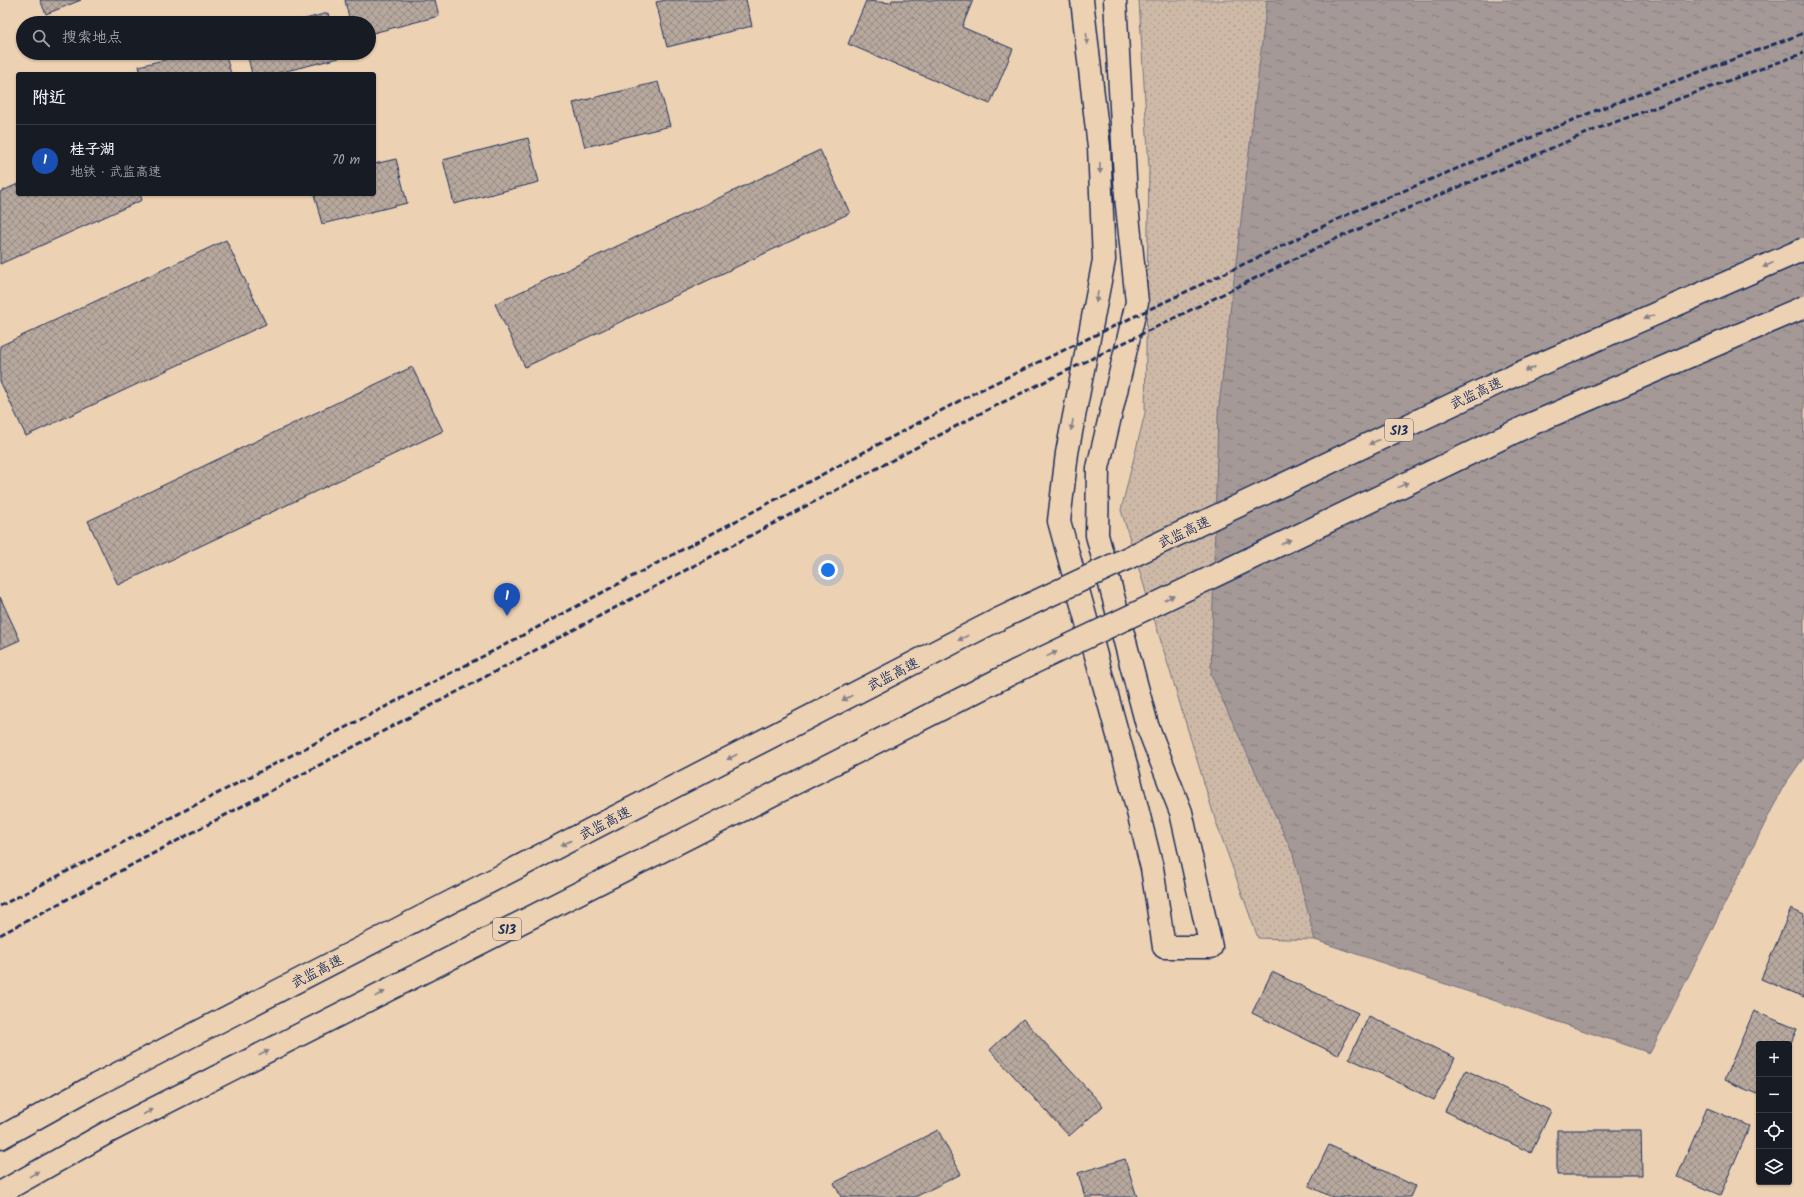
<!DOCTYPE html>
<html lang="zh">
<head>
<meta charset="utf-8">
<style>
	:root { --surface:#171b24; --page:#20242c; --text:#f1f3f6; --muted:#9ea1a6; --line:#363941; --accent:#db2777 }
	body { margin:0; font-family:Kalam,"LXGW WenKai TC",sans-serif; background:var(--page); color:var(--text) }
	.controls { position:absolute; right:12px; bottom:12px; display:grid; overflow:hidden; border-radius:4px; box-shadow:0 1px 3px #0004 }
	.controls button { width:36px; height:36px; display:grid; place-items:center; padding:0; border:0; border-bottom:1px solid var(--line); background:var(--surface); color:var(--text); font:20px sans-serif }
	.you { position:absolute; left:828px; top:570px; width:14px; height:14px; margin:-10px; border:3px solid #fff; border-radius:50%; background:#1a73e8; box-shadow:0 0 0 6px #1a73e833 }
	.badge { display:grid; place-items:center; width:26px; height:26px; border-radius:50%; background:var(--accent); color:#fff; font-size:13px; font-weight:700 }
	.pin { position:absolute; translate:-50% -33px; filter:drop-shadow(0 1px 2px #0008) }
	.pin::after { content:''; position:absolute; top:21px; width:14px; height:12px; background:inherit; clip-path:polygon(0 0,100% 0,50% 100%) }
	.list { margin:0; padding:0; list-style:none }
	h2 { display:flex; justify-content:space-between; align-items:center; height:52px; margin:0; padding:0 16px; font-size:17px }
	h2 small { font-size:13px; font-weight:400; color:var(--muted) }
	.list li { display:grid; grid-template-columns:26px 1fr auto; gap:12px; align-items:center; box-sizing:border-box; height:72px; padding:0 16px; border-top:1px solid var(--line) }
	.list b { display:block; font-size:15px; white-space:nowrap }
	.list p { margin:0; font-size:13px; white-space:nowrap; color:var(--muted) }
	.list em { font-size:13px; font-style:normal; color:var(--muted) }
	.icon { flex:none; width:22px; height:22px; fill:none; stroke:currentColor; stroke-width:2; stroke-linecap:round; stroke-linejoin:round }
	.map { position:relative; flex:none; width:1804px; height:1197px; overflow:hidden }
	.search { position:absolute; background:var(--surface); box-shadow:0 1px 3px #0004; left:16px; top:16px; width:360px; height:44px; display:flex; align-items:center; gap:10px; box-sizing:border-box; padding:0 14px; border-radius:22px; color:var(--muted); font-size:15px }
	.panel { position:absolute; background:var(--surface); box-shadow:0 1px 3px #0004; left:16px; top:72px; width:360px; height:124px; border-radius:4px }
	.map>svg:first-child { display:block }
	.park { fill:url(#park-dots); stroke:#747482 }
	.water { fill:url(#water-ripples); stroke:#6d6f80 }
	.building { fill:url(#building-cross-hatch); stroke:#1b2f5e }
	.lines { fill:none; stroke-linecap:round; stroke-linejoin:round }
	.minor-casing { stroke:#1b2f5e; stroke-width:25 }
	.highway-casing { stroke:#1b2f5e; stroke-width:25 }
	.minor { stroke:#ecd1b3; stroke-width:22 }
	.highway { stroke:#ecd1b3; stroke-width:22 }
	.rail { stroke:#1b2f5e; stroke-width:3; stroke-dasharray:6 3; stroke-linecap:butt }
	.highway-bridge-casing { stroke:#1b2f5e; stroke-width:25; stroke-linecap:butt }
	.highway-bridge { stroke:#ecd1b3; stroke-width:22 }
	.oneway { fill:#848088 }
	.labels { text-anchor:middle; stroke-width:4; stroke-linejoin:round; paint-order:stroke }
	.shield { fill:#ecd1b3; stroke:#5a6078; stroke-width:1 }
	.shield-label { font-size:13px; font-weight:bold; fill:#1b2f5e }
	.street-label { font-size:14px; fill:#1b2f5e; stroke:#ecd1b3 }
</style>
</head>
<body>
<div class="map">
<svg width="1804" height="1197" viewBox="0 0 1804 1197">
	<defs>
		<pattern id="park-dots" width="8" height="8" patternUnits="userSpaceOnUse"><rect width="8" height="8" fill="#ceb9a7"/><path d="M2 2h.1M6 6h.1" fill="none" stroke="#b09f92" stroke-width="1.8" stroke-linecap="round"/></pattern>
		<pattern id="water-ripples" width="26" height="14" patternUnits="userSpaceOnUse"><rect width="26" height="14" fill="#a49996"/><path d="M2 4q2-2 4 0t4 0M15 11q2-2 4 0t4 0" fill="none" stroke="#857d7e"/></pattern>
		<pattern id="building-cross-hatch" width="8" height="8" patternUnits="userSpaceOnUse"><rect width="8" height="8" fill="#b8a99e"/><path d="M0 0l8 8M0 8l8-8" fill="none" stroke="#958a84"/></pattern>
	</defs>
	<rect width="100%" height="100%" fill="#ecd1b3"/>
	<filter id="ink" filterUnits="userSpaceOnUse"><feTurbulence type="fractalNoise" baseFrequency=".025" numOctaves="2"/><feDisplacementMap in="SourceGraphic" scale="8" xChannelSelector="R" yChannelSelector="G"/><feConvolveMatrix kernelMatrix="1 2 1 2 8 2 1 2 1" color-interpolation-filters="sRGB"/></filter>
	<g filter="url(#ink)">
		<path class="park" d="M1139,0H1332L1336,876L1315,940L1258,938L1215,819L1121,510L1145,413L1149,168Z"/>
		<path class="water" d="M1267,0H1804V757L1783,787L1650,1053L1315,940L1293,854L1211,675L1218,414Z"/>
		<g class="building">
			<path d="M40,0H81L46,14Z"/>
			<path d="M345,0H435L439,16L369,34V23H350Z"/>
			<path d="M666,0H746L752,26L667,47L656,2Z"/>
			<path d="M892,0H973L962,27L1013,49L990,104L848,44L866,1L891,3Z"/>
			<path d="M328,13L330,23H290Z"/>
			<path d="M192,53H225L231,74H141L139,66Z"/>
			<path d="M247,53H338L339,58L274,74H252Z"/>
			<path d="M658,82L670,126L585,147L573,103Z"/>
			<path d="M528,138L539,182L454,204L443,160Z"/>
			<path d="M820,150L850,213L525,367L495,304Z"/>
			<path d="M396,159L407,203L322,224L314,194H374V164Z"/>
			<path d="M18,184V194H140L142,200L0,264V192Z"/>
			<path d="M226,240L266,324L26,436L0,381V346Z"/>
			<path d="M412,367L443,431L118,585L88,521Z"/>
			<path d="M0,597L20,640L0,649Z"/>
			<path d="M1791,909L1804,915V997L1761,979Z"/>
			<path d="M1272,972L1358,1013L1338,1055L1252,1013Z"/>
			<path d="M1754,1011L1797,1029L1789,1047V1044H1759V1095L1724,1080Z"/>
			<path d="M1369,1016L1455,1058L1434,1100L1349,1058Z"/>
			<path d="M1023,1019L1103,1106L1069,1136L990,1050Z"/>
			<path d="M1466,1070L1551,1111L1531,1153L1445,1111Z"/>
			<path d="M1707,1108L1750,1126L1720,1195L1677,1177Z"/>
			<path d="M938,1130L961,1174L915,1197H841L834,1183Z"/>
			<path d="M1557,1130H1641L1642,1175H1557Z"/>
			<path d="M1329,1145L1415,1186L1410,1197H1332L1309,1186Z"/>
			<path d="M1125,1159L1137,1197H1085L1078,1173Z"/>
		</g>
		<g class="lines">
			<g class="minor-casing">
				<path id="minor" d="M1082,0L1099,147L1104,260L1067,453L1059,521L1128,772L1152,868L1164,947H1211L1181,812L1147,725L1097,535L1098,468L1137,302L1126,196L1115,0"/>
			</g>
			<g class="highway-casing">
				<g id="highway">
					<path d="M0,1138L90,1088L997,620"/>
					<path d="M0,1193L110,1131L1016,671"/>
				</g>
			</g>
			<use href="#minor" class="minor"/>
			<use href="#highway" class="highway"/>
			<g class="rail">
				<path d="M0,906L499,648L974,393L1353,212L1597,110L1804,33"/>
				<path d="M0,935L981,413L1333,240L1599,128L1804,53"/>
			</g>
			<g class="highway-bridge-casing">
				<g id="highway-bridge">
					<path d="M997,620L1504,380L1804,249"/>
					<path d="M1016,671L1529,425L1804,307"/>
				</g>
			</g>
			<use href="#highway-bridge" class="highway-bridge"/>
		</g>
		<defs><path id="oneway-solid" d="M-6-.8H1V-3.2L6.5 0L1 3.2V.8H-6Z"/></defs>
		<g class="oneway">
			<use href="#oneway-solid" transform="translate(1087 39) rotate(84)"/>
			<use href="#oneway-solid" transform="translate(1100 168) rotate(88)"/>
			<use href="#oneway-solid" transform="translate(1768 265) rotate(156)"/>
			<use href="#oneway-solid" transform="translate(1097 297) rotate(101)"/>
			<use href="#oneway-solid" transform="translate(1649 317) rotate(156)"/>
			<use href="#oneway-solid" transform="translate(1530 369) rotate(156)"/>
			<use href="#oneway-solid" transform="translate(1072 425) rotate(101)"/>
			<use href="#oneway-solid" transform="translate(1374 442) rotate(155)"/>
			<use href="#oneway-solid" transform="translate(1403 485) rotate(-26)"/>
			<use href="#oneway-solid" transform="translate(1286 542) rotate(-26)"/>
			<use href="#oneway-solid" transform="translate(1169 598) rotate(-26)"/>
			<use href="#oneway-solid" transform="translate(963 638) rotate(153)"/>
			<use href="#oneway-solid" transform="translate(1052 654) rotate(-26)"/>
			<use href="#oneway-solid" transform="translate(847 698) rotate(153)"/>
			<use href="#oneway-solid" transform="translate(732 757) rotate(153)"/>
			<use href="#oneway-solid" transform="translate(566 843) rotate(153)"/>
			<use href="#oneway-solid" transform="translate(380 994) rotate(-27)"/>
			<use href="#oneway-solid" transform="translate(264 1053) rotate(-27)"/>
			<use href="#oneway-solid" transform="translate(148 1112) rotate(-27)"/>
			<use href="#oneway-solid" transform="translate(34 1174) rotate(-29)"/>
		</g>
	</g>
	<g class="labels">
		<g class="shield">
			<rect x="1385" y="419" width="28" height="22" rx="3"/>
			<rect x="493" y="918" width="28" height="22" rx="3"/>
		</g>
		<g class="shield-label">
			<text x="1399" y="435">S13</text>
			<text x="507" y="934">S13</text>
		</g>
		<g class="street-label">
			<text transform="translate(1476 393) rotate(-25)" y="5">武监高速</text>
			<text transform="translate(1184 532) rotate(-25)" y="5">武监高速</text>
			<text transform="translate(893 674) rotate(-27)" y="5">武监高速</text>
			<text transform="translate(605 823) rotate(-27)" y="5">武监高速</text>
			<text transform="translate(317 971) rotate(-27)" y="5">武监高速</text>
		</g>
	</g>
</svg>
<div class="controls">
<button>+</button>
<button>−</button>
<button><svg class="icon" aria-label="locate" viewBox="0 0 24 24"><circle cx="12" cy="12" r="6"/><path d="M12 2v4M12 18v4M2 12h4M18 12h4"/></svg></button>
<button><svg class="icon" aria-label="layers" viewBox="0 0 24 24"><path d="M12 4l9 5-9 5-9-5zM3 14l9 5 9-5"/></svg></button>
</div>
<div class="you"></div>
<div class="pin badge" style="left:507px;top:616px;background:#1a4fb4">1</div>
<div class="search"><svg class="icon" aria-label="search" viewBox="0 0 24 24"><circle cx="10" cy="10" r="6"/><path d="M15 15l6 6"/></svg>搜索地点</div>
<section class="panel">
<h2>附近<small></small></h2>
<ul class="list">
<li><span class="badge" style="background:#1a4fb4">1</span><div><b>桂子湖</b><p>地铁 · 武监高速</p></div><em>70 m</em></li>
</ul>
</section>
</div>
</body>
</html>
